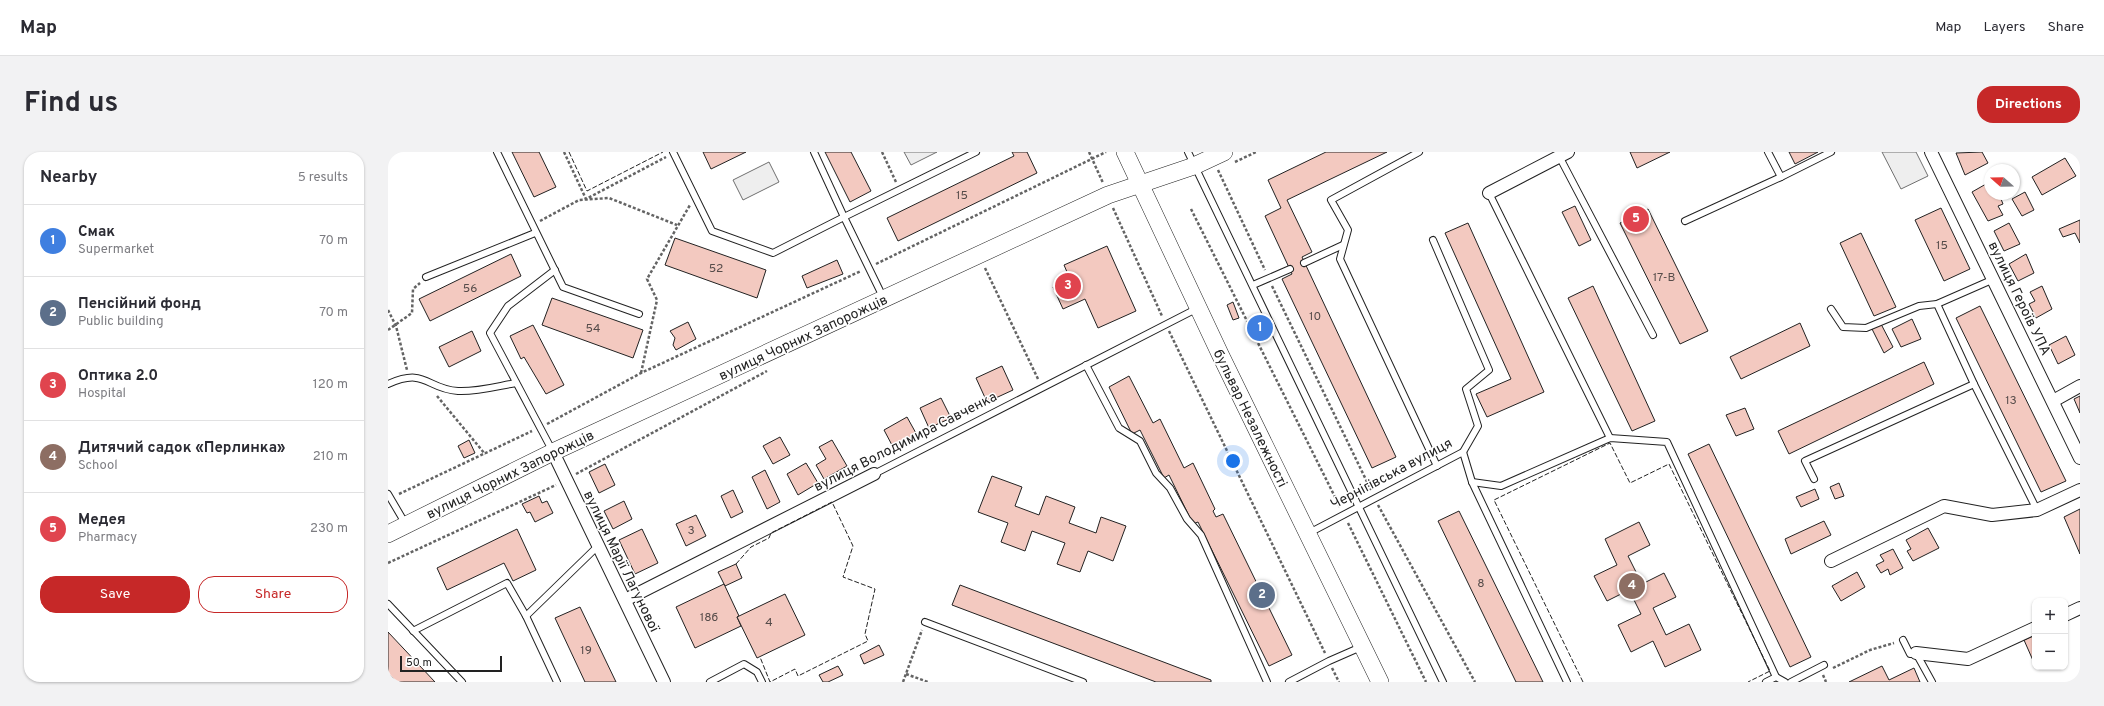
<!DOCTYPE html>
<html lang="en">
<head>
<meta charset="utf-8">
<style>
	:root { --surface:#fff; --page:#f2f2f3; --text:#2b2b33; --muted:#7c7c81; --line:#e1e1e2; --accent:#c62828 }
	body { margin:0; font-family:Overpass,sans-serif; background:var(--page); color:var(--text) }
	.controls { position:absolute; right:12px; bottom:12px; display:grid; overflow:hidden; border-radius:8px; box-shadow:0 1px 3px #0004 }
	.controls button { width:36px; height:36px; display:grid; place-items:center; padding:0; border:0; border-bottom:1px solid var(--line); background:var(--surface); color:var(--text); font:20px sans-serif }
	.compass { position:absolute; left:1596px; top:12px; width:36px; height:36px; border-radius:50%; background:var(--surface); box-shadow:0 1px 3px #0004; rotate:290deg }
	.scale { position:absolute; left:12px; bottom:10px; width:102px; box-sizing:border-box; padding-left:4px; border:2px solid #222; border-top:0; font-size:11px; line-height:14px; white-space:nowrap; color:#222; -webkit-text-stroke:3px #fff; paint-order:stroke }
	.you { position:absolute; left:845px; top:309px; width:14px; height:14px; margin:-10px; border:3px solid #fff; border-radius:50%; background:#1a73e8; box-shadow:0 0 0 6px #1a73e833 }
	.badge { display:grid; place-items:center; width:26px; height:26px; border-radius:50%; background:var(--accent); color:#fff; font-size:13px; font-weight:700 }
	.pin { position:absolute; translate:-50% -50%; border:2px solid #fff; box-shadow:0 1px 4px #0006 }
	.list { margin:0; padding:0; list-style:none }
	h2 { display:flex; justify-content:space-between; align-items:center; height:52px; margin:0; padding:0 16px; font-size:17px }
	h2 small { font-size:13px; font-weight:400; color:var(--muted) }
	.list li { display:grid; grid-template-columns:26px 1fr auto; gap:12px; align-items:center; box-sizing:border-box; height:72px; padding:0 16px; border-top:1px solid var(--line) }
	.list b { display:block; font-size:15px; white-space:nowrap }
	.list p { margin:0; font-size:13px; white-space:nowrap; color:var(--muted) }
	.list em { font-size:13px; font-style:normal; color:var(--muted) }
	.actions { display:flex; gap:8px; padding:12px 16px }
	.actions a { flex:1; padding:9px 0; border:1px solid var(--accent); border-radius:16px; text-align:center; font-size:14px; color:var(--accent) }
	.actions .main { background:var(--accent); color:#fff }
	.map { position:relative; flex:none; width:1692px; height:530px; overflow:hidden; border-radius:16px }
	header { display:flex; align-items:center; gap:24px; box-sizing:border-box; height:56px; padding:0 20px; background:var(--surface); border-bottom:1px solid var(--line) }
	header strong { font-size:19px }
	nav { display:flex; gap:22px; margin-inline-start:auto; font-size:14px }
	.intro { display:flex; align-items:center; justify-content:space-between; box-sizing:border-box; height:96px; padding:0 24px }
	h1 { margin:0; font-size:28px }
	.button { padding:10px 18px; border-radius:16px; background:var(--accent); color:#fff; font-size:14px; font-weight:700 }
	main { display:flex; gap:24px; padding:0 24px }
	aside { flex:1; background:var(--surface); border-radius:16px; box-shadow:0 1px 3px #0004 }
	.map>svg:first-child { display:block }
	.green { fill:#eee; stroke:#6f6f6f }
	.building { fill:#f3c9c0; stroke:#222 }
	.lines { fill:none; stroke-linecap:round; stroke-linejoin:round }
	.lane-casing { stroke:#222; stroke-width:8 }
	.street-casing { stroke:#222; stroke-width:14 }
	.secondary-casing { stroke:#222; stroke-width:18 }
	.path { stroke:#646464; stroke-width:2.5; stroke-dasharray:3 2; stroke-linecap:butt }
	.lane { stroke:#fff; stroke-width:6 }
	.street { stroke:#fff; stroke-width:12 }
	.secondary { stroke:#fff; stroke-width:17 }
	.fence { stroke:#222; stroke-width:1; stroke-dasharray:5 2; stroke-linecap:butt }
	.labels { text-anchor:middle; stroke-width:3; stroke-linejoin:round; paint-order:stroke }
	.number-label { font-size:12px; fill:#564c4a }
	.street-label { font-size:14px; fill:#222; stroke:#fff }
</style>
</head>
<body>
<header>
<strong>Map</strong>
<nav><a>Map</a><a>Layers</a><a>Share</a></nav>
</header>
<div class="intro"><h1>Find us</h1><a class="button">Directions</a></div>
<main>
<aside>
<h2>Nearby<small>5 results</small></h2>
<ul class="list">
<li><span class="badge" style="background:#3f7fe0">1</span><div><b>Смак</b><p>Supermarket</p></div><em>70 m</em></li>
<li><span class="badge" style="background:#5c6f8a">2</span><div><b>Пенсійний фонд</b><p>Public building</p></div><em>70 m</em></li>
<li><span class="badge" style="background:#e0444e">3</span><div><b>Оптика 2.0</b><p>Hospital</p></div><em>120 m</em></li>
<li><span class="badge" style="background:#8d6e63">4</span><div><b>Дитячий садок «Перлинка»</b><p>School</p></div><em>210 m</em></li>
<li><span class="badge" style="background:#e0444e">5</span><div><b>Медея</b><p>Pharmacy</p></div><em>230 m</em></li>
</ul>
<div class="actions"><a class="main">Save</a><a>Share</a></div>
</aside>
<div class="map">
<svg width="1692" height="530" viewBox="0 0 1692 530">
	<rect width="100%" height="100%" fill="#fff"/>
	<g class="green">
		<path d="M516,0H549L523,13Z"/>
		<path d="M1494,0H1528L1540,24L1513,37Z"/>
		<path d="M381,10L391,30L355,48L345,28Z"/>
	</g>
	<g class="building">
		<path d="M124,0H151L168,35L146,45Z"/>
		<path d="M315,0H358L323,17Z"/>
		<path d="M437,0H463L483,39L462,50Z"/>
		<path d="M624,0H639L649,21L510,89L499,66L626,4Z"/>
		<path d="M938,0H999L899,48L924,100L914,105L1008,305L984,316L894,127L904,122L877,64L893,56L880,28Z"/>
		<path d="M1242,0H1282L1249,16Z"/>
		<path d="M1401,0H1430L1407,12Z"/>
		<path d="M1594,0L1600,11L1577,23L1568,1Z"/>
		<path d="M1677,6L1688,24L1654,43L1644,25Z"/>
		<path d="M1598,32L1602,42L1604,44L1611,42L1615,52L1610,54L1615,63L1600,69L1584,40Z"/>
		<path d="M1637,40L1646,58L1634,64L1624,47Z"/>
		<path d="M1187,54L1203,88L1191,94L1174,60Z"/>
		<path d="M1553,56L1582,117L1556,129L1527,68Z"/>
		<path d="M1260,57L1320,179L1292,192L1232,71Z"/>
		<path d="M1692,68V91L1687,81L1675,85L1671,77Z"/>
		<path d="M1080,71L1156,240L1099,265L1088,242L1123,227L1057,81Z"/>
		<path d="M1621,71L1632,92L1616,99L1606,79Z"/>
		<path d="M1473,81L1508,155L1486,164L1452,91Z"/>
		<path d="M287,86L378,118L369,146L277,113Z"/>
		<path d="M719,94L748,159L710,176L697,147L675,157L665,135L682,127L676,113Z"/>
		<path d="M123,102L133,124L42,169L31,147Z"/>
		<path d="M1638,102L1646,121L1630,129L1621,112Z"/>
		<path d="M449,108L455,122L419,136L414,124Z"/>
		<path d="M1205,134L1267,269L1244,279L1180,146Z"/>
		<path d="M1654,134L1664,157L1648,166L1641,152L1647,149L1642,140Z"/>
		<path d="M164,146L255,178L245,206L154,173Z"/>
		<path d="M845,150L851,166L845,168L839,153Z"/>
		<path d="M1592,154L1678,329L1653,340L1568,166Z"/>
		<path d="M1524,167L1533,187L1513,195L1504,177Z"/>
		<path d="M300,170L308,187L288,198L285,193L287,186L282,179Z"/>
		<path d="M1412,171L1422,194L1353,227L1342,205Z"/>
		<path d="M1493,172L1505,195L1496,201L1484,177Z"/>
		<path d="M145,173L176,233L158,242L136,205L133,207L122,184Z"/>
		<path d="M84,179L93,199L61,215L51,195Z"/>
		<path d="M1678,184L1687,203L1670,212L1661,193Z"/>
		<path d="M1536,210L1546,232L1401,302L1390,279Z"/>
		<path d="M614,214L625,238L599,250L588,226Z"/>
		<path d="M741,224L765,271L772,267L796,316L805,311L827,357L825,359L828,365L835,362L904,503L881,514L810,370L805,372L781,323L776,326L752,278L744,282L721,235Z"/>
		<path d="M1692,244V261L1686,247Z"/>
		<path d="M553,246L563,266L541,276L532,256Z"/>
		<path d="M1357,256L1366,277L1348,284L1338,263Z"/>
		<path d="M519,265L529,283L505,295L496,278Z"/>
		<path d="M392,285L402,303L385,312L375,294Z"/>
		<path d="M81,288L87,301L76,306L70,294Z"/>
		<path d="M444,288L459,314L436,327L428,313L438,307L431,295Z"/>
		<path d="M1321,292L1423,505L1402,515L1300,302Z"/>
		<path d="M418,311L430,331L410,343L399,322Z"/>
		<path d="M217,312L227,333L211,341L201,320Z"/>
		<path d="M377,318L392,350L379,357L364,325Z"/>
		<path d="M604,324L634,335L627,354L651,363L658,344L687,355L681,371L708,381L713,365L738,374L725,409L700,399L692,420L669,412L677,391L644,379L637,399L613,390L620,371L590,360Z"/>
		<path d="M1451,331L1456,344L1447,347L1442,335Z"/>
		<path d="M1427,337L1431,347L1413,355L1408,345Z"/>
		<path d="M345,338L355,360L343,366L333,344Z"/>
		<path d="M151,344L154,351L159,349L165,361L147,370L142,360L139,361L134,352Z"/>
		<path d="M236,349L244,367L225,377L216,359Z"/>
		<path d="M1692,357V402L1676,365Z"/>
		<path d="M1071,359L1155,530H1128L1110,493L1050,369Z"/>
		<path d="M308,363L318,384L298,394L288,372Z"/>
		<path d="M1436,369L1443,383L1403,402L1397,387Z"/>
		<path d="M1251,370L1262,393L1240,404L1254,432L1276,421L1288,445L1265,456L1278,483L1301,472L1313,498L1277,515L1265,489L1243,500L1230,473L1253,462L1241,438L1219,449L1206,424L1229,413L1217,387Z"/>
		<path d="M1540,376L1551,396L1525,409L1519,399L1523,397L1518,388Z"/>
		<path d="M129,377L148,418L125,429L116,411L59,438L49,416Z"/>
		<path d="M254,377L270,411L247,422L231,388Z"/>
		<path d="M1505,397L1515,416L1502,423L1500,417L1493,421L1488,413L1496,409L1492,403Z"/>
		<path d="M348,412L354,426L337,434L330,420Z"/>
		<path d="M1469,420L1477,435L1453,449L1444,434Z"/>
		<path d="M336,432L351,464L349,465L353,474L307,496L288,455Z"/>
		<path d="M572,433L823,528V530H768L564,453Z"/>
		<path d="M397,442L417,483L369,506L349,465Z"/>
		<path d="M192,455L228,530H197L167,466Z"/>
		<path d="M0,480L47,530H9L0,521Z"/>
		<path d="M1647,483V513L1636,488Z"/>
		<path d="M491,493L496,503L476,512L472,503Z"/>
		<path d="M450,514L455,523L440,530H435L431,523Z"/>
		<path d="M1494,514L1501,528L1526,516L1532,530H1461Z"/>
	</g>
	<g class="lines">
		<g class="lane-casing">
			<g id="lane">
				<path d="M109,0L175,135L251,162"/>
				<path d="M285,0L324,79L385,101L456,65L426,0"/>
				<path d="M800,0L1055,530"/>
				<path d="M1031,0L943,48L960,78L952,107L1049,314"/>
				<path d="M1380,0L1393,25L1443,0"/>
				<path d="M1171,4L1265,183"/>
				<path d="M1101,41L1222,286"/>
				<path d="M1297,69L1393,25"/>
				<path d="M916,111L955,93"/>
				<path d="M38,125L147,81"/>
				<path d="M865,133L902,117"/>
				<path d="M495,145L456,65L588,0"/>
				<path d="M1443,157L1455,175L1478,176L1531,154L1549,152L1606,127"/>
				<path d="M698,213L731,276L752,289L768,321L782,336L799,367L813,383L879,530"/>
				<path d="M0,232C38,215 38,237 70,239C89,240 110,234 128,231"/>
				<path d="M1586,232L1649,358"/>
				<path d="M164,298L102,181L120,154L167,118"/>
				<path d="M1075,300L1084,330L1179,530"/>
				<path d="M486,322L810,156"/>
				<path d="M1426,327L1417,309L1586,232L1549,152"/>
				<path d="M1084,330L1113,334L1222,286L1279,290L1388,525"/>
				<path d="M0,342L17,371"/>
				<path d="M921,381L1075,300L1090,274L1078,237L1101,218L1045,88"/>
				<path d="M0,452L74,530"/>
				<path d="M138,464L211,393"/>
				<path d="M537,470L695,530"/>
				<path d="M25,479L119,431L138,464L169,530"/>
				<path d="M1515,488L1522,502L1528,501L1544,530"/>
				<path d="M322,530L356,512L369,520L374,530"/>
				<path d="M901,530L941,509L973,495"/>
				<path d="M1378,530L1388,525L1397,530"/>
				<path d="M1403,530L1436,513"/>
			</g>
		</g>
		<g class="street-casing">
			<g id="street">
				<path d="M1543,0L1692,306"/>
				<path d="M1101,41L1180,0"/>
				<path d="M1665,249L1692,234"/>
				<path d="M165,300L276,530"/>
				<path d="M1443,409L1556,354L1604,363L1649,358L1692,338"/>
				<path d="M237,448L486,322"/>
				<path d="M1677,463L1692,456"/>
				<path d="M1528,501L1580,507L1647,476"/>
			</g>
		</g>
		<g class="secondary-casing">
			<g id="secondary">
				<path d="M737,0L832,202L992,530"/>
				<path d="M0,382L165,300L720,43L806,14L836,0"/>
			</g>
		</g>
		<g class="path">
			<path d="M176,0L198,47L278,5"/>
			<path d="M494,0L508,30"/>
			<path d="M701,0L715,31"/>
			<path d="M847,10L868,0"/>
			<path d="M830,18L877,118"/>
			<path d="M725,56L774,164"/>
			<path d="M803,57L952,355"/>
			<path d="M152,69L191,48L221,46L289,73"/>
			<path d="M488,112L718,0"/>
			<path d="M597,116L650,227"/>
			<path d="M884,134L983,338"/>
			<path d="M0,158L8,174L19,218"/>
			<path d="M0,178L24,161L25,137L32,131"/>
			<path d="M781,179L937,501"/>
			<path d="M253,221L269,148L259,127L302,53"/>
			<path d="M49,244L97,302"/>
			<path d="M159,272L253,221L473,119"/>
			<path d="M188,322L379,219"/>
			<path d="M11,342L144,279"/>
			<path d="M990,353L1087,530"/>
			<path d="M960,371L1038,530"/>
			<path d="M0,411L168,333"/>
			<path d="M944,516L951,530"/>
			<path d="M1445,516L1482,498L1506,491"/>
			<path d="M518,522L540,530"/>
			<path d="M1435,523L1438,530"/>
			<path d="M515,530L534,478"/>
		</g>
		<use href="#lane" class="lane"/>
		<use href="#street" class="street"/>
		<use href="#secondary" class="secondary"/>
		<g class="fence">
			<path d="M181,0L199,39L275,0"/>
			<path d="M348,412L363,395L381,386L383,381L444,350L465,394L455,425L487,437L477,482L480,489L410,524L407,517L382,530L372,505"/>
			<path d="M1195,530L1106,348L1222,291L1242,331L1281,312L1382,519L1360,530"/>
		</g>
	</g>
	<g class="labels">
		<g class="number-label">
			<text x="574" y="47">15</text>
			<text x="1554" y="97">15</text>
			<text x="328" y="120">52</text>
			<text x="1276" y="129">17-В</text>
			<text x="82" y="140">56</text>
			<text x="927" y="168">10</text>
			<text x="205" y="180">54</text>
			<text x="1623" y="252">13</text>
			<text x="303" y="382">3</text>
			<text x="1093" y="435">8</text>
			<text x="321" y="469">18б</text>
			<text x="381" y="474">4</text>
			<text x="198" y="502">19</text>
		</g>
		<g class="street-label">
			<text transform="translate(1632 146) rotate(64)" y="5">вулиця Героїв УПА</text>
			<text transform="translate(415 185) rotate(-25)" y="5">вулиця Чорних Запорожців</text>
			<text transform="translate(863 266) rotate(64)" y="5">бульвар Незалежності</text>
			<text transform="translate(517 289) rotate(-27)" y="5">вулиця Володимира Савченка</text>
			<text transform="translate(1003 321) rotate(-28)" y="5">Чернігівська вулиця</text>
			<text transform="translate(122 322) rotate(-26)" y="5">вулиця Чорних Запорожців</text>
			<text transform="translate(234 409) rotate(64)" y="5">вулиця Марії Лагунової</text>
		</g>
	</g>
</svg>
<div class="controls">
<button>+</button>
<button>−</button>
</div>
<svg class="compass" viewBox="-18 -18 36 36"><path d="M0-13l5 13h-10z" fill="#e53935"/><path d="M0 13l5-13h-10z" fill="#7c7c81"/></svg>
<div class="scale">50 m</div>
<div class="you"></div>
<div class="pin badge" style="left:872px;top:176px;background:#3f7fe0">1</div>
<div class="pin badge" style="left:874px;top:443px;background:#5c6f8a">2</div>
<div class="pin badge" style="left:680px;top:134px;background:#e0444e">3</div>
<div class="pin badge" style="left:1244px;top:434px;background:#8d6e63">4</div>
<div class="pin badge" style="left:1248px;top:67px;background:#e0444e">5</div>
</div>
</main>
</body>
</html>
